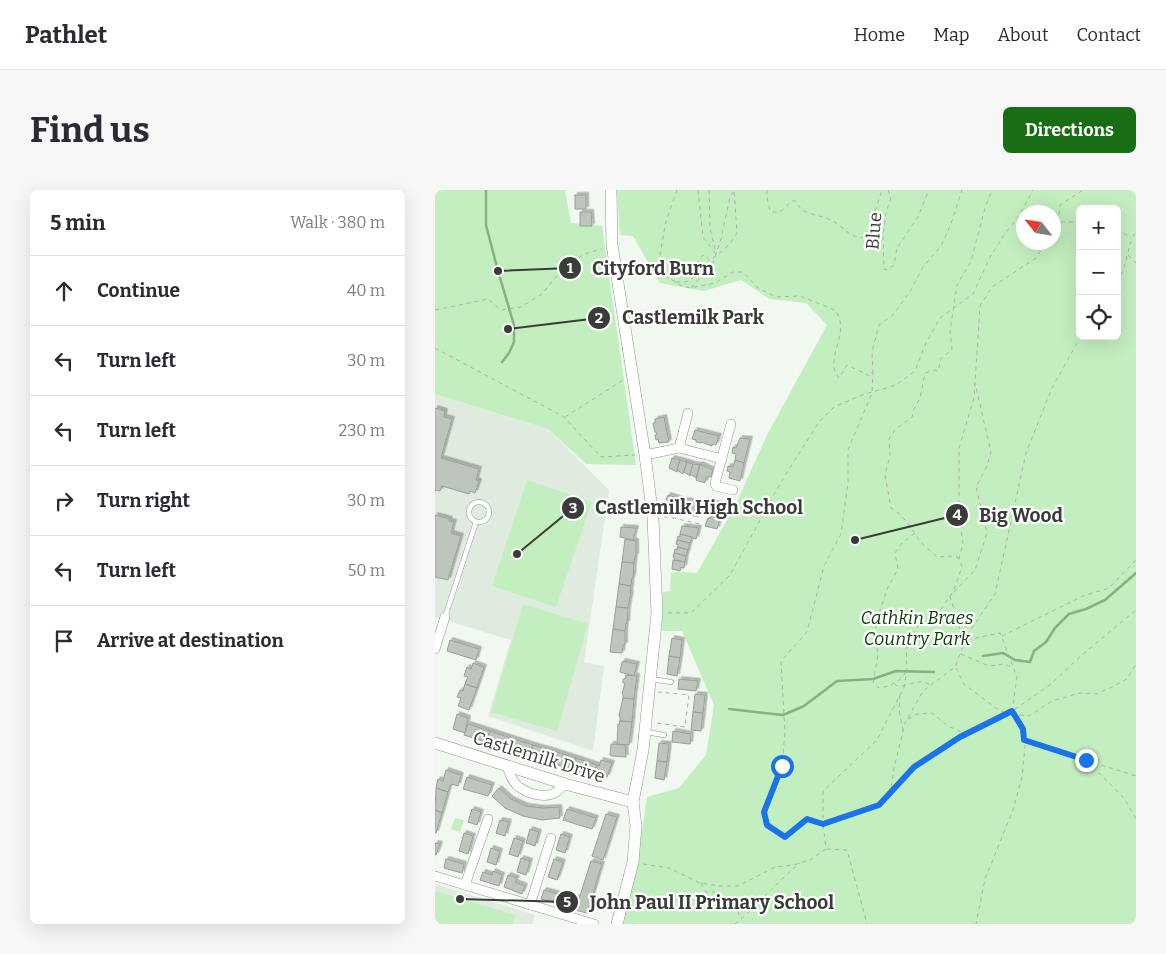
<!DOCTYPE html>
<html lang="en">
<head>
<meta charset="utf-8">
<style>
	:root { --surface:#fff; --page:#f7f7f7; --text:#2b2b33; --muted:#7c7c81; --line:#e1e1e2; --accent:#196d15 }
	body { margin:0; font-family:Bitter,serif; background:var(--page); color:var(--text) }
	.controls { position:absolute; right:15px; top:15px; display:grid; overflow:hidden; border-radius:8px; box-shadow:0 5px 20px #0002 }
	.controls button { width:45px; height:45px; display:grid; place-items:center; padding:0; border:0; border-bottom:1px solid var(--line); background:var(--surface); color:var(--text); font:25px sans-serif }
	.compass { position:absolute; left:581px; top:15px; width:45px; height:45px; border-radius:50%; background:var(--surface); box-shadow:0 5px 20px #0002; rotate:300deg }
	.stop { position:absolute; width:15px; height:15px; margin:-11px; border:4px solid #1a73e8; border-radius:50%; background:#fff }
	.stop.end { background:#1a73e8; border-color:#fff; box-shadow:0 1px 5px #0008 }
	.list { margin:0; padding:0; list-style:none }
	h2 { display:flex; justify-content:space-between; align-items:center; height:65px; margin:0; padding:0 20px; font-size:21px }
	h2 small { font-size:16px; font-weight:400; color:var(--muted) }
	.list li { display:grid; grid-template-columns:32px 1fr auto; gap:15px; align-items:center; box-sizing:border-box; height:70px; padding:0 20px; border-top:1px solid var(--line) }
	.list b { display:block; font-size:19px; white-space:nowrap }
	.list em { font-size:16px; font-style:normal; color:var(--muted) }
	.icon { flex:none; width:28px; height:28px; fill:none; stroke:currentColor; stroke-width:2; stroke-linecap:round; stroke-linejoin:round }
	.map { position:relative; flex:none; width:701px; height:734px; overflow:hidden; border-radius:8px }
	header { display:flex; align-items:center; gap:30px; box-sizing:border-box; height:70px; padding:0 25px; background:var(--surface); border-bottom:1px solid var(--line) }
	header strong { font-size:24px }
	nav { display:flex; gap:28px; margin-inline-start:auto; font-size:18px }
	.intro { display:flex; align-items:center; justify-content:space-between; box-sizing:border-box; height:120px; padding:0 30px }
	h1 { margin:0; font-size:35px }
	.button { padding:12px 22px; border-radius:8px; background:var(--accent); color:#fff; font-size:18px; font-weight:700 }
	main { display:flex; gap:30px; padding:0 30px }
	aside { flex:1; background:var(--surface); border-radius:8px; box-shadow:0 5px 20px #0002 }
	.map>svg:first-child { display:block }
	.built { fill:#dfebde }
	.green { fill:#c3eebf; fill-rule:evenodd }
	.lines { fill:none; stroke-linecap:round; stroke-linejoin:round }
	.stream { stroke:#86b282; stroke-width:2.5 }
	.building { fill:#bec5bd; stroke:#989f97; filter:url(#shadow) }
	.service-casing { stroke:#8f968e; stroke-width:5.5 }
	.minor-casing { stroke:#8f968e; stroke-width:10 }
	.tertiary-casing { stroke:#8f968e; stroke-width:12 }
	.path { stroke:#acb2ab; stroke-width:1; stroke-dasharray:4 4; stroke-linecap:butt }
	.service { stroke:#fff; stroke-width:4.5 }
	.minor { stroke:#fff; stroke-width:9 }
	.tertiary { stroke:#fff; stroke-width:11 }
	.route { stroke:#1a73e8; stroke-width:6 }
	.labels { text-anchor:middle; stroke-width:4.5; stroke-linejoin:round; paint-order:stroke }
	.street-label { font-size:18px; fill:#393c39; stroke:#fff }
	.park-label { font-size:18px; font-style:italic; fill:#0b3909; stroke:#fff }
	.leader { fill:none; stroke:#393c39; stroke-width:2 }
	.callout-dot { fill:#393c39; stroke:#fff; stroke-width:2 }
	.mark-label { font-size:15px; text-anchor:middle; font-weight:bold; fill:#fff }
	.callout-label { font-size:19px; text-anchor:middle; font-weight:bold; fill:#393c39; stroke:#fff; stroke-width:4.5; stroke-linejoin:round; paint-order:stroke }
</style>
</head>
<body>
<header>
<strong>Pathlet</strong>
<nav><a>Home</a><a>Map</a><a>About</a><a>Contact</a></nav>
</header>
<div class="intro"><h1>Find us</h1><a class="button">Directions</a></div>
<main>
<aside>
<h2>5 min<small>Walk · 380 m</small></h2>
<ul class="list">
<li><svg class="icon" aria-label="ahead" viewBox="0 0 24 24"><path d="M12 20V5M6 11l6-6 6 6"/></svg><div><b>Continue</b></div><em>40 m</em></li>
<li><svg class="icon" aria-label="left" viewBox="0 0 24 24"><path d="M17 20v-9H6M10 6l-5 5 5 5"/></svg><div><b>Turn left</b></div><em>30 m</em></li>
<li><svg class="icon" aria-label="left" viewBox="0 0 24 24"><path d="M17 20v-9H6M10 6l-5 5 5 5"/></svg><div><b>Turn left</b></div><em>230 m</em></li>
<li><svg class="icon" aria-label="right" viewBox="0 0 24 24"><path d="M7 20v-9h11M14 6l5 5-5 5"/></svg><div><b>Turn right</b></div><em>30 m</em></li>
<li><svg class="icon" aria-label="left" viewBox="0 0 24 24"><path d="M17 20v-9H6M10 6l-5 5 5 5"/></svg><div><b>Turn left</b></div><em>50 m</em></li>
<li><svg class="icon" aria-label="arrive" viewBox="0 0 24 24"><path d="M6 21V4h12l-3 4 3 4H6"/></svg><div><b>Arrive at destination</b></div></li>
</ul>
</aside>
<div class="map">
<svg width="701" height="734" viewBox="0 0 701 734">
	<defs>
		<filter id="shadow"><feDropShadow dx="2.5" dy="-2.5" stdDeviation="0" flood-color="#0004"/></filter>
	</defs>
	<rect width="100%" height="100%" fill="#f0f8ef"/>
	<g class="built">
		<path d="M0,204L113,239L174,300L149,472L169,476L158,561L53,526L76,450L0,427Z"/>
		<path d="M0,694L100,725L97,734H0Z"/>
	</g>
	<g class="green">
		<path d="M2,0H130L136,33L167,36L201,275L151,274L113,239L0,204V4Z"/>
		<path d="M182,0H701V734H186L204,662L212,607L244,598L271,565L279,515L247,441H227L228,402L235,401L236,383L243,382L262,383L299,318L332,245L392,135L371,113L335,109L306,90L269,101L225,93L198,46L185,45ZM645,19H682V146H645ZM588,22H618V52H588Z"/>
		<path d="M92,290L157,312L121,417L57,396Z"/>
		<path d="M88,414L153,434L122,541L56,522Z"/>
		<path d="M20,628L29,630L25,642L16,639Z"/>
		<path d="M0,701L80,725L78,734H0Z"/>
	</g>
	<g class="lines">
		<g class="stream">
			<path d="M51,0V35L63,81L79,135V152L74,163L67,172"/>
			<path d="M548,466L568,463L580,470L595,472L599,461L611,452L620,438L634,424L651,419L670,410L701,383"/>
			<path d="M294,519L348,525L369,516L402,491L438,489L461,481L499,482"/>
		</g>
	</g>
	<g class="building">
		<rect x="140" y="5" width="11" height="14"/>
		<path d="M145,22H156L157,36H145Z"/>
		<path d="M0,218L10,221L9,227L17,229L6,268L44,279L41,290L44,291L40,303L35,301L34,304L7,296L5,301L0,300Z"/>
		<path d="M229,227L234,252L224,253L223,249L221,250L220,245L222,244L221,242H220L218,233H220V229Z"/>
		<path d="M260,240L284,246L281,255L277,254V256L266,252V253L261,252V250L257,249Z"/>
		<path d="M305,248L315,249L309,273L300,270L301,264L297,263L298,257L301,258Z"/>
		<path d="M237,268L245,270L242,282L234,278Z"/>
		<path d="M245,270L252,272L248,284L242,280Z"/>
		<path d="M300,270L309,273L305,291L294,288L295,282L292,281L293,276L298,277Z"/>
		<path d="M252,272L258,274L255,286L249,282Z"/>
		<path d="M258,274L265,275L261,288L255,284Z"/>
		<path d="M265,274L278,280L276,287H271L270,293L261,290Z"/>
		<path d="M233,305L243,308L240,319L241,321L232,318L234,311L231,310Z"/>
		<path d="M243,308L249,310L246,322L240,319Z"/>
		<path d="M249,310L256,311L253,322L250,321L249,323L246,322Z"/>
		<path d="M256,311L262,313L259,326L253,322Z"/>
		<path d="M272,311L289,315L282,339L270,336L273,328H276L278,323L270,321Z"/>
		<path d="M262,313L269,315L266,325H263V327L259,326Z"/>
		<path d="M0,325L15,329L14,331L19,332L16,343L26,346L13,390L0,387Z"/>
		<path d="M247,336L264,338L261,349L245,344Z"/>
		<path d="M186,337L201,338L198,350L185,347Z"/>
		<path d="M245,344L257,347L255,353L242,350L243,346L245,347Z"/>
		<path d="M190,349L201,351V366H200L199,373L187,372Z"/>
		<path d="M242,350L255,353L253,360L243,357V355L241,354Z"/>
		<path d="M243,357L253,360L251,366L239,363L240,359L242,360Z"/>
		<path d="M239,363L251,366L250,372L239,370L240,368L238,367Z"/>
		<path d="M238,370L250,372L249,378L246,377L245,381L237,379Z"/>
		<path d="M187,372L199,373L198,388H197L196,396L184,394Z"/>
		<path d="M184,394L196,396L195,403H196L193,418L181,417Z"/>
		<path d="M181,417L193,418L192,433H191L190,441L178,439Z"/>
		<path d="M178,439L190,441V455H188L187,463L175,462Z"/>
		<path d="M237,448L247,450L245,468L234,466Z"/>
		<path d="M15,450L44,459L41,470L12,461Z"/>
		<path d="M234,466L245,468L242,486L232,484Z"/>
		<path d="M188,471L202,474L199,486L185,482L187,472Z"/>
		<path d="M38,473L49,477L42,498L30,494L33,487L29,486L32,477L36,479Z"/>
		<path d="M191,485L202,486L199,509L188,508V504H187L190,493H188V489H190Z"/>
		<path d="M244,489L263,491L261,501L243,499Z"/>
		<path d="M30,494L42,498L34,520L23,516L26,508L22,507L25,500L28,501Z"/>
		<path d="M260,504L270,505L268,523L258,522Z"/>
		<path d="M188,508L199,509L197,532L185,531V527L184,526Z"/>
		<path d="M258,522L268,523L266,541L256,540Z"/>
		<path d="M22,524L33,528L30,543L18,539Z"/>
		<path d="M185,531L197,532L194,555L182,554L183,534L184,535Z"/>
		<path d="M33,534L55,541L51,552L29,545Z"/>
		<path d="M55,541L76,548L73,559L51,552Z"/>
		<path d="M238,541L256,544L255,554L237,552Z"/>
		<path d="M76,548L98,555L94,566L73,559Z"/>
		<path d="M224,553L234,554L232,572L222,571Z"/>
		<path d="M176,554L190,555L191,567L177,566L175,565Z"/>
		<path d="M98,555L119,561L116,573L94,566Z"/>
		<path d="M119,561L141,568L137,579L116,573Z"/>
		<path d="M141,568L162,575L159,586L137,579Z"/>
		<path d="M166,570L177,573L172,587L159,584L162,575L164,576Z"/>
		<path d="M222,571L232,572L229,590L220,588Z"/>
		<path d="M11,580L26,585L23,596L16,594L13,602L1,598L3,589L8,591Z"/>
		<path d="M32,587L57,595L53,606L28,599Z"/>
		<path d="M1,598L13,602L7,623L0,620Z"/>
		<path d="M64,598L76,609L91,616L108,618L124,617L125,628L107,630L88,626L70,618L57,606Z"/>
		<path d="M37,619L46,622L42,635L33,632Z"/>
		<path d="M132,619L161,628L157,639L128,630Z"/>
		<path d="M0,620L7,623L1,643H0Z"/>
		<path d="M171,624L182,627L168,670L157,666Z"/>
		<path d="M65,630L74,632L70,646L61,643Z"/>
		<path d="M95,639L104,642L100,656L91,653Z"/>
		<path d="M29,643L38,646L33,664L24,661Z"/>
		<path d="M126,644L135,647L130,663L121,660Z"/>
		<path d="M79,648L88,651L83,667L74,664Z"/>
		<path d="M0,653L5,654L1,665H0Z"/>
		<path d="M56,658L65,661L61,675L52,672Z"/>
		<path d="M86,668L95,671L91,685L82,682Z"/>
		<path d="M11,669L29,674L27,683L9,678Z"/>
		<path d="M119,669L128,672L122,690L113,687Z"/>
		<path d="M156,671L167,674L152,723L136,719L140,707L144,709Z"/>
		<path d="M58,681L67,685L64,696L45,690L48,682L57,685Z"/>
		<path d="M73,685L82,688L80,692L90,696L87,704L69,697Z"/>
		<path d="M109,700L127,705L124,714L106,709Z"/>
	</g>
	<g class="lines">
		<g class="service-casing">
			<g id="service">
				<circle cx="44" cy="322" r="10"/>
				<path d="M10,427L41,332"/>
				<path d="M216,489L236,492"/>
				<path d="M211,542L229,545"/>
			</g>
		</g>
		<g class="minor-casing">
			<g id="minor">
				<path d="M296,234L280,293L281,296L298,300"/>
				<path d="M244,258L253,223"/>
				<path d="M210,265L244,258L287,269"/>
				<path d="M0,459L10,427"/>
				<path d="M72,577C75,584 77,592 84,597C93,604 112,609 121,602C124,600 127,597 130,594"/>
				<path d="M0,686L159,734"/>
				<path d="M30,695L53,629"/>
				<path d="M95,715L116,648"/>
			</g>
		</g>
		<g class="tertiary-casing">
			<g id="tertiary">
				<path d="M176,0L177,55L210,265L218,328L222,423L208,560L198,612L201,636L198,672L182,734"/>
				<path d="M0,553L130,594L198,612"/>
			</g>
		</g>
		<g class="path">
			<path d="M242,0L231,31L225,64L231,86L247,96L255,98L280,93L298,82H308L323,98L341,107L365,106L400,120C402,123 405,127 405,131C409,151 390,171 404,188L412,175L435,186L438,181L437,162L444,135L458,125L476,100L488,77L506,56L516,34L527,0"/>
			<path d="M263,0L268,47L281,64"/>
			<path d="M274,0L275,38L281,64"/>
			<path d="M332,0V7L335,21C345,25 350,18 356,11H361C363,15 365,19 369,21C377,25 387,26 396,30C410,37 410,45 427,48L434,40L447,0"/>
			<path d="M453,0L456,8L451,22L448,46L449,79L452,80L459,75L462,58L483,27L494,0"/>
			<path d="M582,29H588"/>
			<path d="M618,32H645"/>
			<path d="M618,39L623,32L625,15L648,0"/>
			<path d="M682,39L696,48"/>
			<path d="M693,65L701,73"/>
			<path d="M241,92C268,94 255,78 268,65L271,66L274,70H276L294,55L302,43L299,0"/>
			<path d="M682,92C693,77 691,57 701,41"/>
			<path d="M256,98L278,73L286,49L295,7L299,1"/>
			<path d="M0,120L53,109L66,120L86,117L107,104L124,83L149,64L167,59"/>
			<path d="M0,158L129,227L166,267L200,265"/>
			<path d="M438,181L437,203L413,260V293L406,344L389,376L372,442L346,471L350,543L347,576L329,622L332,635L350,647L372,629L388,634V601L442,550L469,497L472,481L471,454L485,433L500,428L518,402L527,377L524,369L528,353L524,326V258L539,208L545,116L557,97L601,68L611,52"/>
			<path d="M130,227L188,190"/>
			<path d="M229,327H234L265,334"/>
			<path d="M523,369V367L514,366L502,367C496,361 487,355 482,347C475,336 468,325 456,318L450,285L455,266L454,249L460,240L477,227L479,219L485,208L490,183L499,180L503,181L506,168L517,160L515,141L522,95L536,71L550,18L557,0"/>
			<path d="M519,402L540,380L552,343L541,297L551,278L556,262L540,193"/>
			<path d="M515,406L525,439L531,450L565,443L582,487L577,521L587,539L590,556L587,587L578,620L550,689L541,734"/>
			<path d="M233,423H256L295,385L346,292L384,232L399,217L427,205L461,195L480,181L490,155L505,128L538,104L555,67L571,42L582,29L598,0"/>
			<path d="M567,446L648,406L674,398L701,370"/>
			<path d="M526,464L554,476L570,474L578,478"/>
			<path d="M521,478L529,494L562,519L572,524"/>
			<path d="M471,482C465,492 456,496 444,498L438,493L443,465L440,444L442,429L453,397L463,379L460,363L467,353L480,343"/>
			<path d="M460,494L462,496C474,497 483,487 495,495"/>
			<path d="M465,505L464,519L468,541"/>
			<path d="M578,521L584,525L594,526L617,511L645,503L661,504L675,498L692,489L701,474"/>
			<path d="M473,529L482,524L497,523L513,536L531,544"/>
			<path d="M222,533L250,537L254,505L223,502"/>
			<path d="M590,551L701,586"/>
			<path d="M652,571L689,608L701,629"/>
			<path d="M455,605L459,578L470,533L488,501L520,477L533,444L560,404L591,263L617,198L646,146"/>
			<path d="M392,659L412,660L432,734"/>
			<path d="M208,674L234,678L265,693L285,696H303L340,677L358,675L375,670L391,659L388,634L444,615L479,577L525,547L573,524L616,494L648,464L701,420"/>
			<path d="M266,693L271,702H279L284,707L298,706L300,708L305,729"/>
			<path d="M300,734C323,715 342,692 365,673"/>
		</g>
		<use href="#service" class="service"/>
		<use href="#minor" class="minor"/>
		<use href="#tertiary" class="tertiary"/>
	</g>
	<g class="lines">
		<path class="route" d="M347,576L329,622L332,635L350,647L372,629L388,634L444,615L479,577L525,547L577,521L588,539L589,550L651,570"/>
	</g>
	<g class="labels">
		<g class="street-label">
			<text transform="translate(439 41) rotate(-85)" y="6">Blue</text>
			<text transform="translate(104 567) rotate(17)" y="6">Castlemilk Drive</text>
		</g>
		<g class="park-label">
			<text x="482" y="434">Cathkin Braes<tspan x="482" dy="21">Country Park</tspan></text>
		</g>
	</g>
	<path class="leader" d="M63 81L135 78M73 139L164 128M82 364L138 318M420 350L522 325M25 709L132 712"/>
	<g class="callout-dot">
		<circle cx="63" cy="81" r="5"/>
		<circle cx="73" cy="139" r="5"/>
		<circle cx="82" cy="364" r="5"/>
		<circle cx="420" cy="350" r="5"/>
		<circle cx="25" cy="709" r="5"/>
		<circle cx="135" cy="78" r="12"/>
		<circle cx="164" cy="128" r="12"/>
		<circle cx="138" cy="318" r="12"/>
		<circle cx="522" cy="325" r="12"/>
		<circle cx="132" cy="712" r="12"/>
	</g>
	<g class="mark-label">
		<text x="135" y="83">1</text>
		<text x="164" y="133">2</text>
		<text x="138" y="323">3</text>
		<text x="522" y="330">4</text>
		<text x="132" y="717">5</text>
	</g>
	<g class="callout-label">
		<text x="218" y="85">Cityford Burn</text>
		<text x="258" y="134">Castlemilk Park</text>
		<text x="264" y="324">Castlemilk High School</text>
		<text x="586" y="332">Big Wood</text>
		<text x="277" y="719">John Paul II Primary School</text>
	</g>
</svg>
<div class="controls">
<button>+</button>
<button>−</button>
<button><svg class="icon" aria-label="locate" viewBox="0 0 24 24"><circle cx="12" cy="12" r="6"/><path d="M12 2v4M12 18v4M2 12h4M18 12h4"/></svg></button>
</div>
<svg class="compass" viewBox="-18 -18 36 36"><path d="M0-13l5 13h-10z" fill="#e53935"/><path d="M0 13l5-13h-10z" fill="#7c7c81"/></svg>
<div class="stop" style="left:347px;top:576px"></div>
<div class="stop end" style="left:651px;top:570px"></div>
</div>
</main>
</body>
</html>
